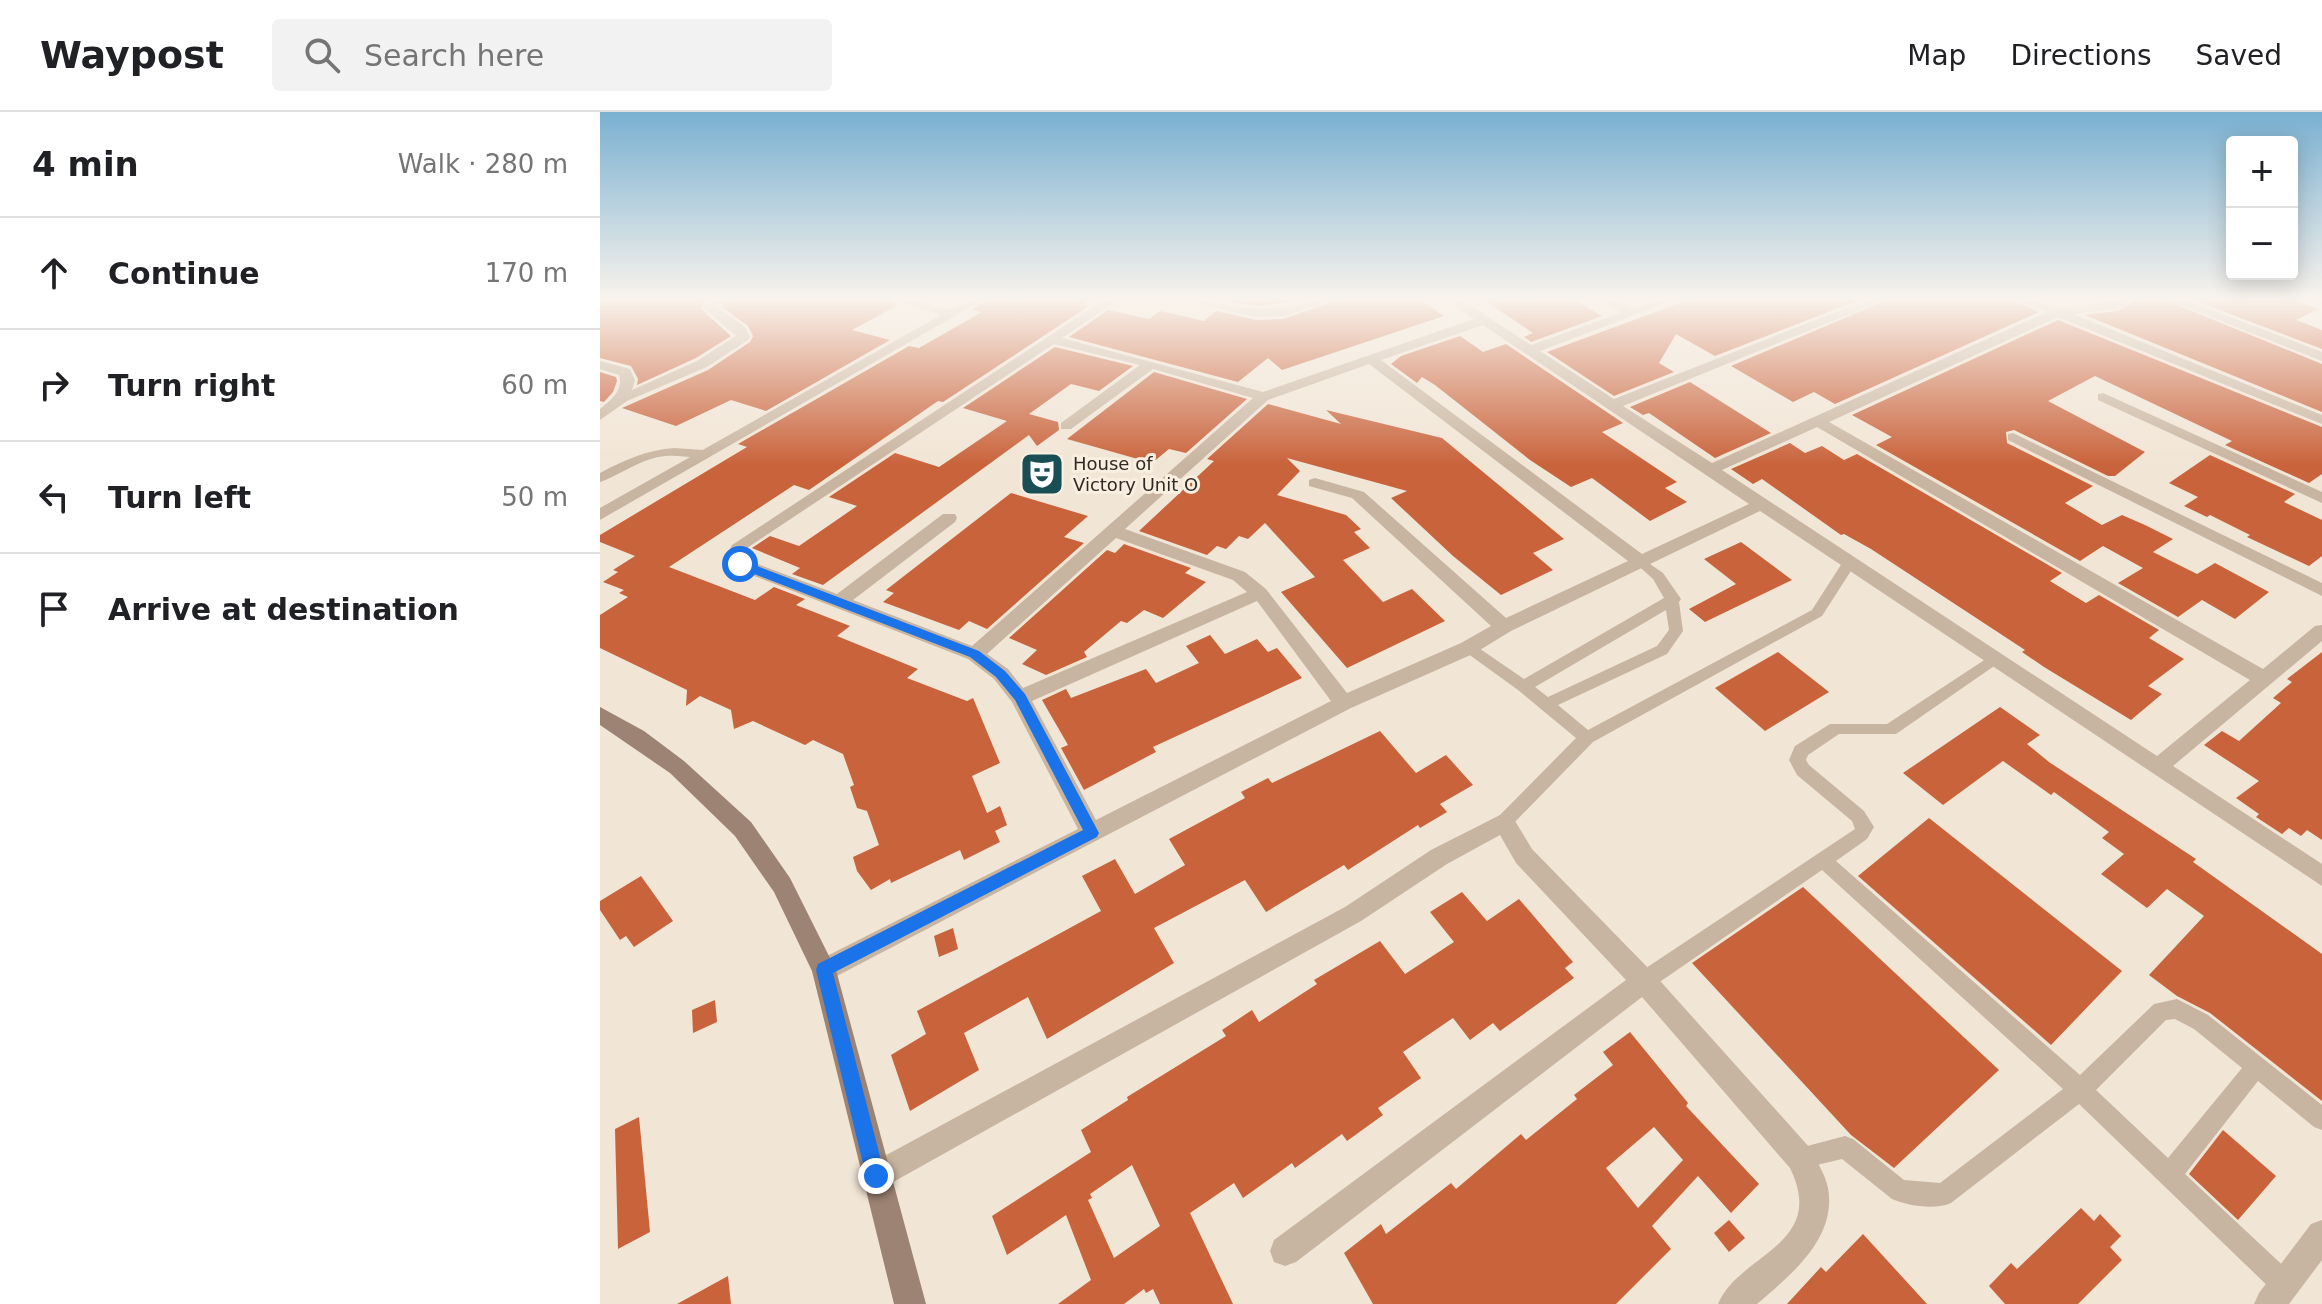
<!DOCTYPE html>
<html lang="en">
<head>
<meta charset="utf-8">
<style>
	:root { --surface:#fff; --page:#f2f2f2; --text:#202124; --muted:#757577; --line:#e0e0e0 }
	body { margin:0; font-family:"DejaVu Sans",sans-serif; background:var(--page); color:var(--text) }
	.controls { position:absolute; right:24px; top:24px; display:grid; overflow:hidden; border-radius:8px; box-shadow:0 4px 20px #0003 }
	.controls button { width:72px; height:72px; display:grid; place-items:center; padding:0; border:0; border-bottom:2px solid var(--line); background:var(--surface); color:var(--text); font:40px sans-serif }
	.stop { position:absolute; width:24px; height:24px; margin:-18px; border:6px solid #1a73e8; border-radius:50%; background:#fff }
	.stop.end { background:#1a73e8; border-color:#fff; box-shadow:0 2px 8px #0008 }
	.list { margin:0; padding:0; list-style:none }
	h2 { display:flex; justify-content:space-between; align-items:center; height:104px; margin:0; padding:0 32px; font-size:34px }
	h2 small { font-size:26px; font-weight:400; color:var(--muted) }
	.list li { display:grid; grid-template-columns:52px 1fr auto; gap:24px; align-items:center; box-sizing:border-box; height:112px; padding:0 32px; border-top:2px solid var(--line) }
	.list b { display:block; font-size:30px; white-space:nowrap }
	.list em { font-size:26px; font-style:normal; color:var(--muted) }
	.icon { flex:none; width:44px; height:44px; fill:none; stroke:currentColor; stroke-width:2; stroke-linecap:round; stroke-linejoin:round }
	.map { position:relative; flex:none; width:1722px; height:1192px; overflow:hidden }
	header { display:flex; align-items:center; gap:48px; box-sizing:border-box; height:112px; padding:0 40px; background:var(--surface); border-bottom:2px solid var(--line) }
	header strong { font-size:38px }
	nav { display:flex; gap:44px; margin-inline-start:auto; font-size:28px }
	.search { width:560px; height:72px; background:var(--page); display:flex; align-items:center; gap:20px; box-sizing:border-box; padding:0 28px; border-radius:8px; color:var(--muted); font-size:30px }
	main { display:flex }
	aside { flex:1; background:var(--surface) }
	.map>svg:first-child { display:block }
	.building { fill:#c9633b; fill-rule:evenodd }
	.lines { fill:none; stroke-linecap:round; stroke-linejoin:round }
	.lane { fill:#c8b5a1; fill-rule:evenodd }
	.street { fill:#c8b5a1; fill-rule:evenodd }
	.secondary { fill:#9c8373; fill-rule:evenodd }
	.route { fill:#1a73e8 }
	.labels { text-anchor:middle; stroke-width:6; stroke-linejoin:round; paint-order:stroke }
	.far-poi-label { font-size:18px; fill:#332924; stroke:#f9efe1; text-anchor:start }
</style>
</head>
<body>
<header>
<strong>Waypost</strong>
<div class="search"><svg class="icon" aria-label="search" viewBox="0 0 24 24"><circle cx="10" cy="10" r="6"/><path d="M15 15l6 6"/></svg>Search here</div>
<nav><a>Map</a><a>Directions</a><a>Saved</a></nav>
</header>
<main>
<aside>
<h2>4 min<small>Walk · 280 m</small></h2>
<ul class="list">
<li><svg class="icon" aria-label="ahead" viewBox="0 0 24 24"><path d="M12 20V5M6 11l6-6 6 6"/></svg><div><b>Continue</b></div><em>170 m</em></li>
<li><svg class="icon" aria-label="right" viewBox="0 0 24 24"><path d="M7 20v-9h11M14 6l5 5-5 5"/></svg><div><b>Turn right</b></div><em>60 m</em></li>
<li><svg class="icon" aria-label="left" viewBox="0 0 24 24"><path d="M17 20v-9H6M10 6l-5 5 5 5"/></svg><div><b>Turn left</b></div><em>50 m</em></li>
<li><svg class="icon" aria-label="arrive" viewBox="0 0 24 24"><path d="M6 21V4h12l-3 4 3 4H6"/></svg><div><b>Arrive at destination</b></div></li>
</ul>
</aside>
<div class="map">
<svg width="1722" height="1192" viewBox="0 0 1722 1192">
	<rect width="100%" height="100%" fill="#f1e5d5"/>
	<g class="building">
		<path d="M0,186H109L101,193V197L131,224L96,246L37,273L38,267L31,254L0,246Z"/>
		<path d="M129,186H283L298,193L252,218L290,228L166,299L131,288L76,314L22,296L108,258L150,230L153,224L148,214L122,195Z"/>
		<path d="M389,186H492L482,192L489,194L343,290L338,289L209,378L194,373L69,455L155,488L174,475L205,487L196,493L250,514L237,524L318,557L307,566L367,589L373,586L400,651L372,664L387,701L400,694L407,713L395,719L400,730L364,748L360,738L291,771L290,767L271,778L257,759L253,745L279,733L267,699L257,696L250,675L254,673L243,642L213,628L205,633L153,609L134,617L131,598L100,584L86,594L87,578L0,536V503L28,485L19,481L24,478L3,470L18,460L13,458L35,444L0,430V423L147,335L138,332L309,234L319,236L382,200L372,198Z"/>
		<path d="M633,186H714L659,194L627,190Z"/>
		<path d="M744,186H817L844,204L682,258L668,246L638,270L469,225L508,198L549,207L560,199L604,209L616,199L656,208L683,207Z"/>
		<path d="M881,186H971L1002,204L931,230L924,225L933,221Z"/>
		<path d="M1094,186H1264L1115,244L1076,222L1059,251L1074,260L1014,284L947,240Z"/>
		<path d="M1292,186H1326L1334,190L1355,186L1364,190L1373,186H1408L1439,200L1235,292L1214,280L1193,290L1131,254Z"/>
		<path d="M1540,186H1560L1722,252V300L1485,203L1518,199Z"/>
		<path d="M1588,186H1699L1700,190L1718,197L1696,208L1722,218V237Z"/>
		<path d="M1458,208L1722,315V362L1709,371L1625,333L1632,329L1495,264L1448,289L1545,340L1515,364H1508L1414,318L1406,320L1407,331L1493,374L1465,391L1502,413L1522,403L1545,413L1573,427L1553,440L1597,462L1615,451L1669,480L1635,507L1602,488L1578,505L1518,471L1543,456L1503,434L1480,449L1276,333L1292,325L1252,303Z"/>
		<path d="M860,224L883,240L906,232L1023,311L1002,320L1077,370L1065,376L1087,390L1050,409L992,366L971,375L930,348L835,273L822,265L817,271L791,252L801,244Z"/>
		<path d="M455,235L533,254L499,279L471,272L429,302L458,310L459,318L437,334L429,323L223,473L192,462L200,456L152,436L170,424L199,434L257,394L229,385L295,341L339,355L407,309L363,296Z"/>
		<path d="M0,260L16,265L17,269L13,280L4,290L0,289Z"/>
		<path d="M554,260L647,287L586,341L569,337L552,351L467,327Z"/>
		<path d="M1090,270L1171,321L1115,346L1049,301L1043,303L1030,295Z"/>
		<path d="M668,292L741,312L726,298L842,326L964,427L933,441L953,458L901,483L853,444L791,386L807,379L687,346L700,359L677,383L746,403L761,417L754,420L770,436L743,448L783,490L812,477L845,509L747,556L681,480L715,465L665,411L648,427L639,424L626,437L617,434L607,443L539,419L614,349L607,347Z"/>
		<path d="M1190,331L1205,341L1222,334L1244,348L1257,342L1462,461L1450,469L1486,491L1499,483L1559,518L1549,526L1584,547L1548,574L1562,582L1531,608L1444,555L1422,540L1425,538L1271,437L1244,422L1241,423L1162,367L1153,372L1131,357Z"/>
		<path d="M1610,343L1695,382L1684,390L1722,408V444L1709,454L1647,425L1650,423L1610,403L1607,405L1584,394L1598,385L1569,371Z"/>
		<path d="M411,381L488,404L464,425L484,431L387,517L369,509L359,518L283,490L294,481L286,478Z"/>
		<path d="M1141,430L1192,468L1105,510L1089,497L1136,472L1104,447Z"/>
		<path d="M524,432L591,456L585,461L606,470L563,506L544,498L527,511L521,509L484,540L487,545L446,563L422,552L437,538L409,526L507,438L515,441Z"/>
		<path d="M610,523L625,542L657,527L668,540L677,536L702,566L553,635L556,640L484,678L461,636L468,633L442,588L466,577L471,586L546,557L556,571L599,551L586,534Z"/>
		<path d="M1178,540L1229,580L1165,619L1115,576Z"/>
		<path d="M1722,540V728L1707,718L1701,724L1689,716L1682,722L1656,705L1659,702L1636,686L1659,669L1604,633L1622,619L1639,629L1681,591L1673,586L1692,570L1687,567Z"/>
		<path d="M1400,595L1440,623L1427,632L1449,650L1596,747L1593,750L1722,842V989L1610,901L1577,884L1549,863L1604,804L1567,777L1547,796L1501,762L1524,742L1502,726L1509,720L1454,680L1451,683L1403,649L1343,693L1303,661Z"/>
		<path d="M780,619L816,661L846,643L873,673L840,692L847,700L820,716L818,713L748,758L744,753L666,800L645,768L554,816L574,851L447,927L428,885L364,921L379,958L310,999L291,943L326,922L317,899L501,799L482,764L515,747L535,782L585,753L569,727L645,686L641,680L668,666L672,671Z"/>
		<path d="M1329,706L1522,859L1451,933L1258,764Z"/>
		<path d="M41,764L73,809L34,835L26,824L20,828L0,798V789Z"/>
		<path d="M1203,775L1399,958L1294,1056L1251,1023L1092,851Z"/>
		<path d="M862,780L887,809L919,787L973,850L965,856L974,866L900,919L893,911L870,928L853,906L803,940L821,966L778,996L783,1003L747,1029L742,1022L695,1056L692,1051L643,1086L634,1071L590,1101L633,1192H560L553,1177L546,1181L544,1177L524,1192H458L491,1168L466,1103L407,1143L392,1104L491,1040L481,1018L528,988L527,985L626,924L622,918L652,898L659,910L717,872L714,868L780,829L805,862L854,830L830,800ZM532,1053L560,1114L514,1146L488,1088L492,1086L490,1082Z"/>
		<path d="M353,816L358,837L339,845L334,824Z"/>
		<path d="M115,888L117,910L93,921L92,898Z"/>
		<path d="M1030,920L1088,991L1086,994L1159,1072L1131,1101L1098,1064L1052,1114L1071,1137L1016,1192H773L744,1141L781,1112L786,1122L851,1071L856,1077L921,1022L926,1028L977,987L974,983L1013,953L1003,940ZM1054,1015L1083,1048L1038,1096L1006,1056Z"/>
		<path d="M39,1005L50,1120L18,1137L15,1017Z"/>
		<path d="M1623,1018L1676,1064L1638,1108L1589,1062Z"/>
		<path d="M1481,1096L1494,1109L1500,1102L1521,1124L1510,1135L1522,1148L1478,1192H1405L1389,1174L1411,1151L1417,1157Z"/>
		<path d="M1129,1108L1145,1126L1129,1140L1114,1121Z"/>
		<path d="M1263,1122L1327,1192H1187L1221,1155L1226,1160Z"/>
		<path d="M128,1164L131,1192H77Z"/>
	</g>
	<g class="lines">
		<g class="lane">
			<path d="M74,336L103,338L109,342C99,349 79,342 66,344C41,346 23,362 0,370V361C24,348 47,338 74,336Z"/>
			<path d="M1040,445L1063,461L1081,487L1079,490L1083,519L1067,542L958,593L988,618L1212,498L1244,448H1254L1256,451L1222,504L993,630L910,715L904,717L898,715L895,710L898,705L976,626L918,578L860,536L868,531L873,532L924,567L1064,486L1053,467L1033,449ZM1066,498L1069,518L1057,534L948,585L935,575Z"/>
			<path d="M1395,541L1400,542L1403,546L1400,550L1296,622H1239L1208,643L1206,648L1209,653L1264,699L1274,715L1267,727L1236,749L1480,963L1554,892L1577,887L1608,903L1722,993V1018L1714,1015L1658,969L1585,1062L1693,1163L1696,1172L1693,1181L1684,1184L1675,1181L1479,992L1351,1091C1336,1098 1307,1094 1292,1087L1242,1047L1200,1057L1192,1054L1189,1046L1192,1038L1245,1024L1253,1027L1304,1068L1340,1071L1463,977L1222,758L1051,876L1044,878L1037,876L1034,869L1037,862L1255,717L1252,709L1197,663L1189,648L1195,634L1230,612H1287ZM1575,907L1594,917L1642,956L1568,1046L1496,978L1566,908Z"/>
		</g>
		<g class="street">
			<path d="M113,186H126L117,195L145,215L150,225L148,228L107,255L27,289L0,308V297C11,288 24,278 19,263L0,257V249L30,257L35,268L32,278L97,249L136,224L103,195Z"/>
			<path d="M286,186H306L351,198L371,186H386L0,408V396L341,203Z"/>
			<path d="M507,186H521L462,226L663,280L874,207L845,186H859L931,233L1021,201L999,186H1014L1032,197L1062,186H1079L940,239L1014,287L1272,186H1289L1023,294L1112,351L1447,200L1411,186H1429L1459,196L1537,186L1518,196L1473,202L1722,303V312L1458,205L1229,310L1663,557L1715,514L1722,513V529L1573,654L1722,752V774L1160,399L911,519L875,541L751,596L233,866L224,870L215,866L212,858L215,850L478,717L412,590L394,567L368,547L134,456L127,443L132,433ZM883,213L1149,392L1042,442L781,248ZM454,232L540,253L461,311V317H471L553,257L653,286L372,534L253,488L355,410L357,406L355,402H343L237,482L147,448L145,443L147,436ZM769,252L1028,449L906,506L764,380L715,366L709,368V374L752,386L891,514L861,531L747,581L666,477L645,460L525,417L668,288ZM1217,315L1650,568L1557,644L1122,358ZM516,426L633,468L647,480L423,576L408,557L387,542ZM657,489L731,589L496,708L432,589Z"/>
			<path d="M571,186C601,186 630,196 659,197C688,198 713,186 741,186L683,204L657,205Z"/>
			<path d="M1563,186H1580L1722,240V249Z"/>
			<path d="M1709,186H1722V193Z"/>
			<path d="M1503,281L1722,380V391L1498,288V282Z"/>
			<path d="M1413,321L1722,471V484L1408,328V322Z"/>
			<path d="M904,701L912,704L932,737L1053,861L1210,1036C1216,1049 1225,1061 1228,1076C1237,1126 1191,1163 1157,1192H1118C1139,1141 1228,1134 1190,1056L1042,885L696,1150L685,1154L674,1150L670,1139L674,1128L1026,868L916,751L900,723L847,752L761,809L286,1074L276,1078L266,1074L262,1064L266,1054L745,795L831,738Z"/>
			<path d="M1722,1108V1148L1689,1192H1654L1659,1181L1711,1112Z"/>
		</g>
		<path class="secondary" d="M0,595L44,619L84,649L151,710L190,766L236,858L326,1192H294L212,859L174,780L135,724L70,661L0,613Z"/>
	</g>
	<linearGradient id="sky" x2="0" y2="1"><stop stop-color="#79b0d1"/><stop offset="0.53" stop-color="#f9f3ec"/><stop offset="1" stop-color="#f9f3ec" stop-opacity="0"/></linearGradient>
	<rect width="1722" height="353" fill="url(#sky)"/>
	<path class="route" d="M136,449H144L379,539L405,559L425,582L499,721L497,725L233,861L285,1064L282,1071L276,1073L269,1071L266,1064L216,858L218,852L483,718L415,588L396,565L370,545L136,455Z"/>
	<defs>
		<g id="theatre-square" transform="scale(2.3)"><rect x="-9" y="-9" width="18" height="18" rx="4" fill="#194e54" stroke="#f9efe1"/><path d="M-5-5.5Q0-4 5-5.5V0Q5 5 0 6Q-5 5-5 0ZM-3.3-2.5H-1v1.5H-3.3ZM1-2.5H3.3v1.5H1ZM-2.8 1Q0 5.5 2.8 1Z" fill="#fff"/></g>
	</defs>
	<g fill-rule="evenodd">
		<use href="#theatre-square" x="442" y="362"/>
	</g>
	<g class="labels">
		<g class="far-poi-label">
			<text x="473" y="358">House of<tspan x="473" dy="21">Victory Unit O</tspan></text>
		</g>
	</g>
</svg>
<div class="controls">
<button>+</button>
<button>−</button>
</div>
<div class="stop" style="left:140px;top:452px"></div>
<div class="stop end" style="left:276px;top:1064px"></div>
</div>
</main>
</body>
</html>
